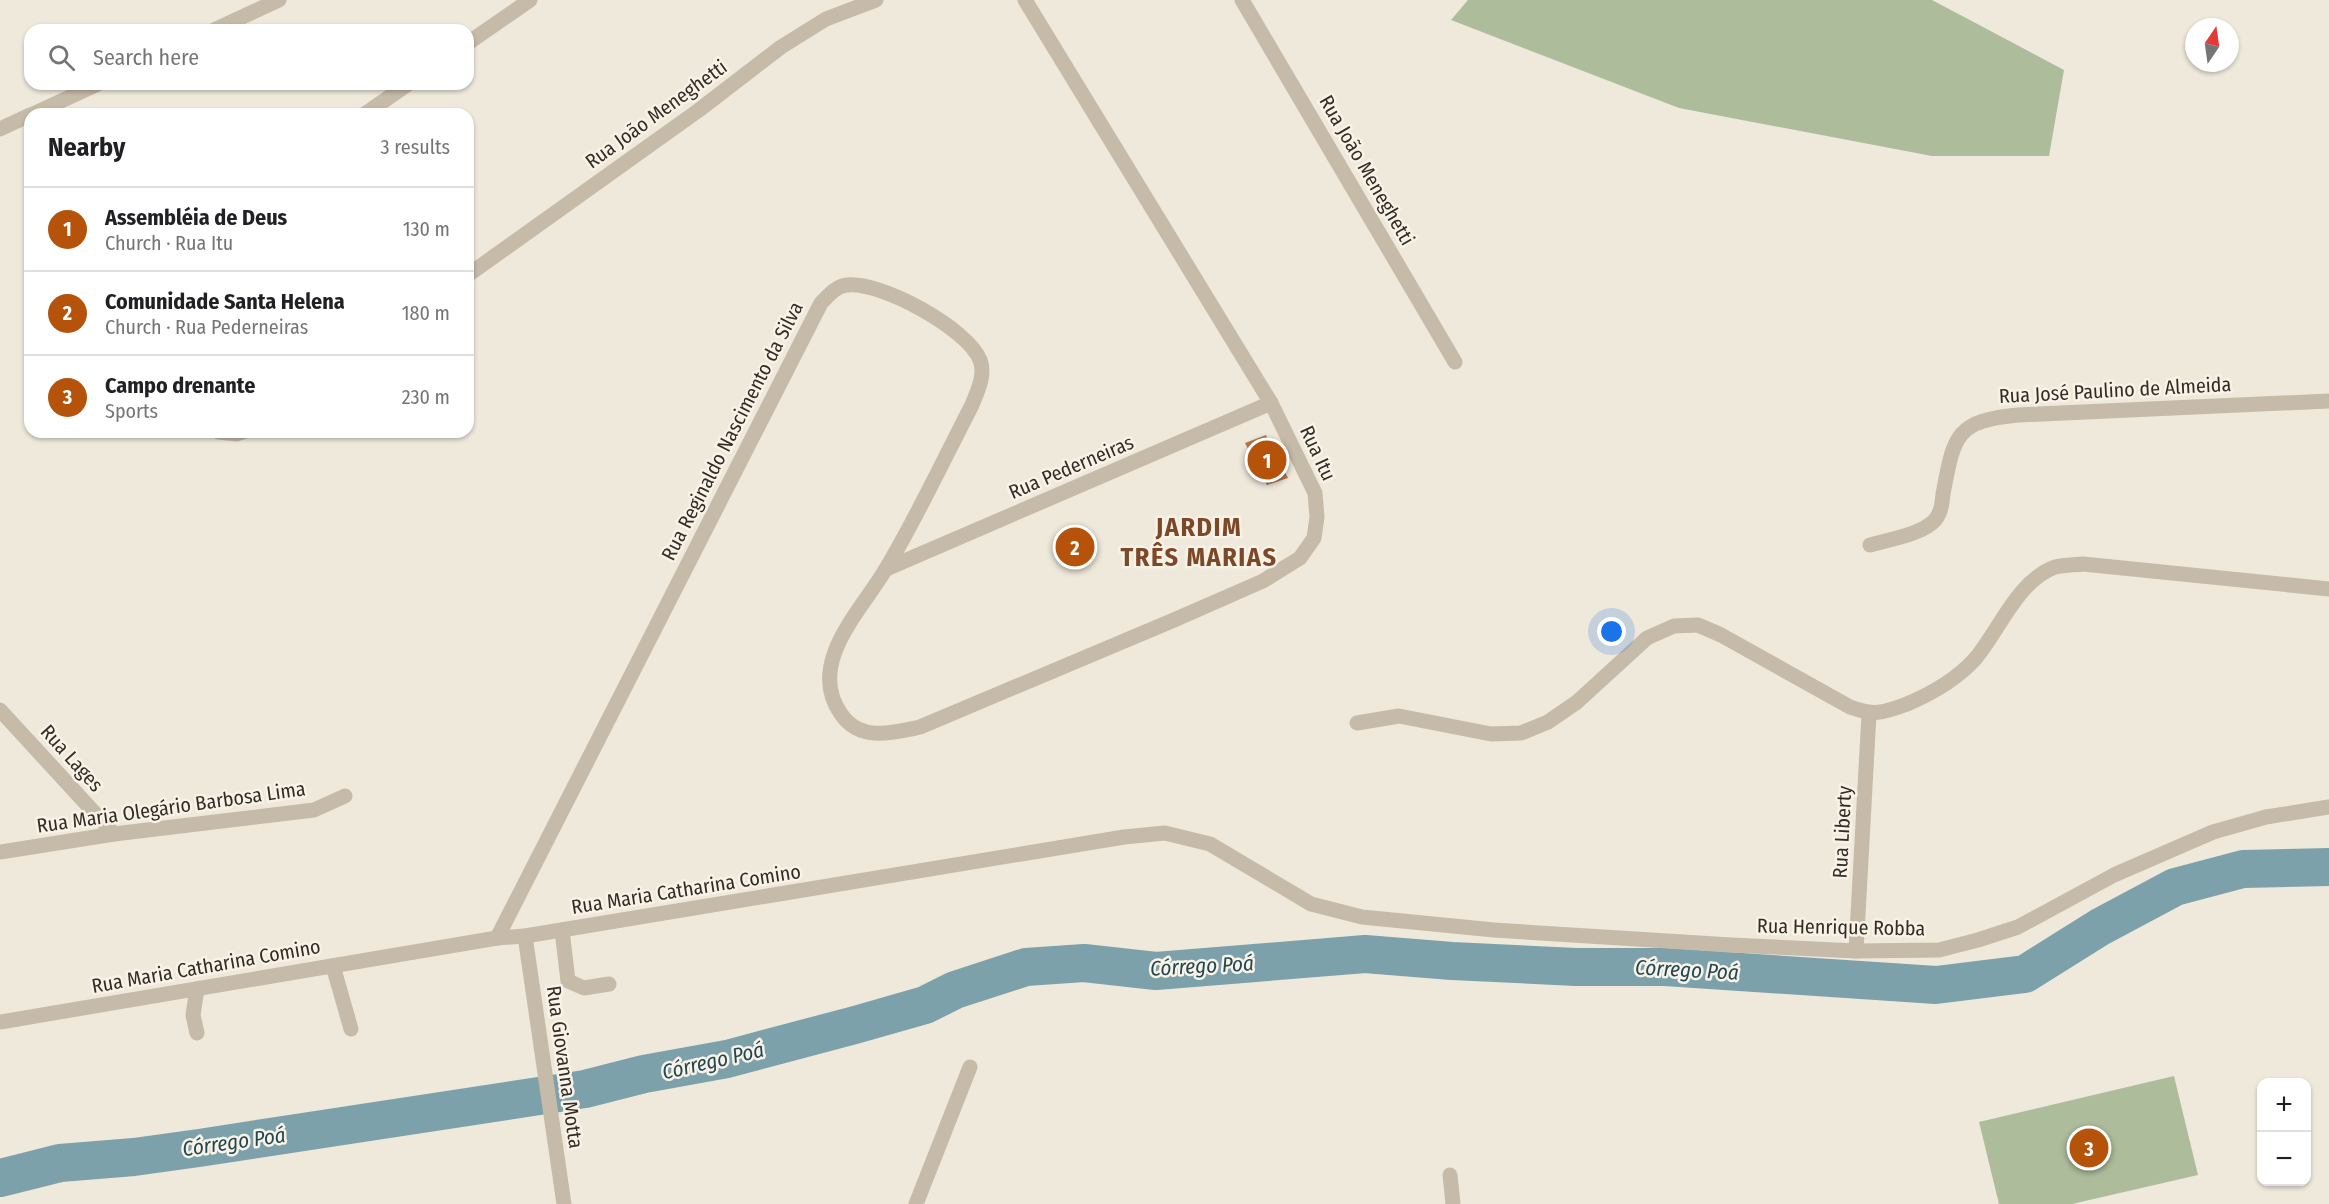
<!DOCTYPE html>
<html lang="en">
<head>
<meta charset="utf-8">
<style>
	:root { --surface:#fff; --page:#f2f2f2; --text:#202124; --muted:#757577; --line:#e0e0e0; --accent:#b45309 }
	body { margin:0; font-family:"Fira Sans Condensed",sans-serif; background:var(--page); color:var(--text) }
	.controls { position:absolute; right:18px; bottom:18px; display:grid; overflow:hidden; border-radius:12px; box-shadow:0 2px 4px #0004 }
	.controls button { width:54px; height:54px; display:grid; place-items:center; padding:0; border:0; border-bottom:2px solid var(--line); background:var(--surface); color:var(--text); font:30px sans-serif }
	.compass { position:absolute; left:2185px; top:18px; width:54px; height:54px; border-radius:50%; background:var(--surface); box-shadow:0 2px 4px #0004; rotate:13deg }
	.you { position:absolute; left:1612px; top:632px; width:21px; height:21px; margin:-15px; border:4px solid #fff; border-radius:50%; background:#1a73e8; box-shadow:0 0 0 9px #1a73e833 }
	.badge { display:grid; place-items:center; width:39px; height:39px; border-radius:50%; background:var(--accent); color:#fff; font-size:20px; font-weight:700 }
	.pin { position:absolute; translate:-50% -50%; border:3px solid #fff; box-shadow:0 2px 6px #0006 }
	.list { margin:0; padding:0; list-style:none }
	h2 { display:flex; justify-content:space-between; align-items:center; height:78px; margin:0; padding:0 24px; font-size:26px }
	h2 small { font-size:20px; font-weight:400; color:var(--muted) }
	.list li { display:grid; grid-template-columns:39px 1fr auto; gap:18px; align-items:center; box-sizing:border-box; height:84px; padding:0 24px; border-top:2px solid var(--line) }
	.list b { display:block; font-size:22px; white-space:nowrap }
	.list p { margin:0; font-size:20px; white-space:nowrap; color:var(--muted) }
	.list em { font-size:20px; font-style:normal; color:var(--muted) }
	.icon { flex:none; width:33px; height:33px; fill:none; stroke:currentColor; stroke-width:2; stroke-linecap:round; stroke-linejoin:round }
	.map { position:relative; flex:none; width:2329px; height:1204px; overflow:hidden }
	.search { position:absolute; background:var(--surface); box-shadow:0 2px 4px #0004; left:24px; top:24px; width:450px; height:66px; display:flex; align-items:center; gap:15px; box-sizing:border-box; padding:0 21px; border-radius:18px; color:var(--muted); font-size:22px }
	.panel { position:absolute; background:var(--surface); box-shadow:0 2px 4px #0004; left:24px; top:108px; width:450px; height:330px; border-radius:18px }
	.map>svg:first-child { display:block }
	.green { fill:#adbd9c }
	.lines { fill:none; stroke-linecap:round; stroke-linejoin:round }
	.river { stroke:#7ca1aa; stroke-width:38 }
	.building { fill:#bc784c }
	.minor { stroke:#c6baa8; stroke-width:15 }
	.labels { text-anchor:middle; stroke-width:5; stroke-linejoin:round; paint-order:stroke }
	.street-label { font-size:20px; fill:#342d27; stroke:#f8f2e7 }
	.water-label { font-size:21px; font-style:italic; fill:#204752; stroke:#f8f2e7 }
	.district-label { font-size:26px; font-weight:bold; letter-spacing:1.5px; fill:#7c4827; stroke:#f8f2e7 }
</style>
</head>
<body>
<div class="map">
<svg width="2329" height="1204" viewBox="0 0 2329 1204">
	<rect width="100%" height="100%" fill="#efe9db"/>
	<g class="green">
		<path d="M1468,0H1932L2064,70L2049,156H1932L1679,108L1451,20Z"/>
		<path d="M2174,1076L2198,1175L2072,1204H1999L1979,1122Z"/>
	</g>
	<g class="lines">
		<path class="river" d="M0,1178L60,1163L134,1157L199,1148L585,1089L644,1074L727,1059L855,1025L925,1005L955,990L1026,967L1084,963L1156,971L1365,954L1452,961L1576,967H1665L1936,985L2025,974L2100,927L2175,887L2243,869L2329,867"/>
	</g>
	<g class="building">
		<path d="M1266,435L1288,478L1267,485L1245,443Z"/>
		<path d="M1069,527L1074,532L1084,557L1075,561L1066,536Z"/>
	</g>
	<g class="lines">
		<g class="minor">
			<path d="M1242,0L1455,362"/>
			<path d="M214,30L279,0"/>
			<path d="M468,43L530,0"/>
			<path d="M33,114L98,84"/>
			<path d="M365,114L408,84"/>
			<path d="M0,129L30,115"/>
			<path d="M468,275L699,110L781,47L826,19L876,0"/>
			<path d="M219,432L237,434L243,432"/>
			<path d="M1870,545C1888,540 1923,534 1935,520C1941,513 1942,504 1943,494C1954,436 1955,421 2018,415L2329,401"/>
			<path d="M886,569L1271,403"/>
			<path d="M0,710L114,834"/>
			<path d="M1357,723L1399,716L1491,734L1521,733L1548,722L1577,702L1647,638L1674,626L1698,625L1721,635L1850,707C1875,716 1882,713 1907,704C1933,693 1956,680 1975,659C1999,631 2017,581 2055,567C2063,565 2074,565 2083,564L2329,589"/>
			<path d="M0,852L114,834L314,810L345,796"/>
			<path d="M562,930L568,981L584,988L609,984"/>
			<path d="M525,936L564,1204"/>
			<path d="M497,938L821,303C829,295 836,286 847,285C881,281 968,329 980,360C986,375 977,392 972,405C944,459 918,515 887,567C863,609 805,663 841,714C860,742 892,733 920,727L1174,620L1263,581L1300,558L1314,538L1317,517L1315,493L1271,403L1025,0"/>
			<path d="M1856,951L1869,714"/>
			<path d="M333,966L351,1029"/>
			<path d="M197,989L193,1015L197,1033"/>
			<path d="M0,1022L497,938L525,936L1124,837L1165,833L1210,844L1311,904L1362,917L1494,930L1731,945L1856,951L1939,950L1978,940L2018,927L2114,875L2213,832L2266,817L2329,807"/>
			<path d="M1450,1175L1453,1204"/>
			<path d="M916,1204L970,1067"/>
		</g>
	</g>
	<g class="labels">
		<g class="street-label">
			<text transform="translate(656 114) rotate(-36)" y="7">Rua João Meneghetti</text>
			<text transform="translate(1367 170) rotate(60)" y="7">Rua João Meneghetti</text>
			<text transform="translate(2115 390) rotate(-3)" y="7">Rua José Paulino de Almeida</text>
			<text transform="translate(732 431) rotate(-63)" y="7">Rua Reginaldo Nascimento da Silva</text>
			<text transform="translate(1318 453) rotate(65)" y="7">Rua Itu</text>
			<text transform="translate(1071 467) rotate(-23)" y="7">Rua Pederneiras</text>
			<text transform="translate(72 758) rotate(48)" y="7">Rua Lages</text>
			<text transform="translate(171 807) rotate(-8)" y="7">Rua Maria Olegário Barbosa Lima</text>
			<text transform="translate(1842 832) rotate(-87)" y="7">Rua Liberty</text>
			<text transform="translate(686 889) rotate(-9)" y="7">Rua Maria Catharina Comino</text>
			<text transform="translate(1841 927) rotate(1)" y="7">Rua Henrique Robba</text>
			<text transform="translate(206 966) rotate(-10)" y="7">Rua Maria Catharina Comino</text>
			<text transform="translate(565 1067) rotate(82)" y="7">Rua Giovanna Motta</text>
		</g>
		<g class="water-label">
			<text transform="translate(1202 966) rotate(-3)" y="7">Córrego Poá</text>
			<text transform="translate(1687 970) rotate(3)" y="7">Córrego Poá</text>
			<text transform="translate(713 1061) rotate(-13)" y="7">Córrego Poá</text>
			<text transform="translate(234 1142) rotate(-8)" y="7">Córrego Poá</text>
		</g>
		<g class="district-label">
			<text x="1199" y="536">JARDIM<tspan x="1199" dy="30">TRÊS MARIAS</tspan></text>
		</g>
	</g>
</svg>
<div class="controls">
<button>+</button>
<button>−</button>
</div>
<svg class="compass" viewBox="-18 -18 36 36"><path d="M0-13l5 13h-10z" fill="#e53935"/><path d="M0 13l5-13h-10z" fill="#757577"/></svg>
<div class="you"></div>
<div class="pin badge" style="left:1267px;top:460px">1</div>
<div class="pin badge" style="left:1075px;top:547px">2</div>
<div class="pin badge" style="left:2089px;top:1148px">3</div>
<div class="search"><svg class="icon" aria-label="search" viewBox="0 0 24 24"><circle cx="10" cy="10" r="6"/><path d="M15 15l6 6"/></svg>Search here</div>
<section class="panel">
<h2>Nearby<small>3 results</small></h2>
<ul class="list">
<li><span class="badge">1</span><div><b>Assembléia de Deus</b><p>Church · Rua Itu</p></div><em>130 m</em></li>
<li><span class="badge">2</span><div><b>Comunidade Santa Helena</b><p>Church · Rua Pederneiras</p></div><em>180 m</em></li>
<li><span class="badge">3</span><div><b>Campo drenante</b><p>Sports</p></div><em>230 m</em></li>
</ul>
</section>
</div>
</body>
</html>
